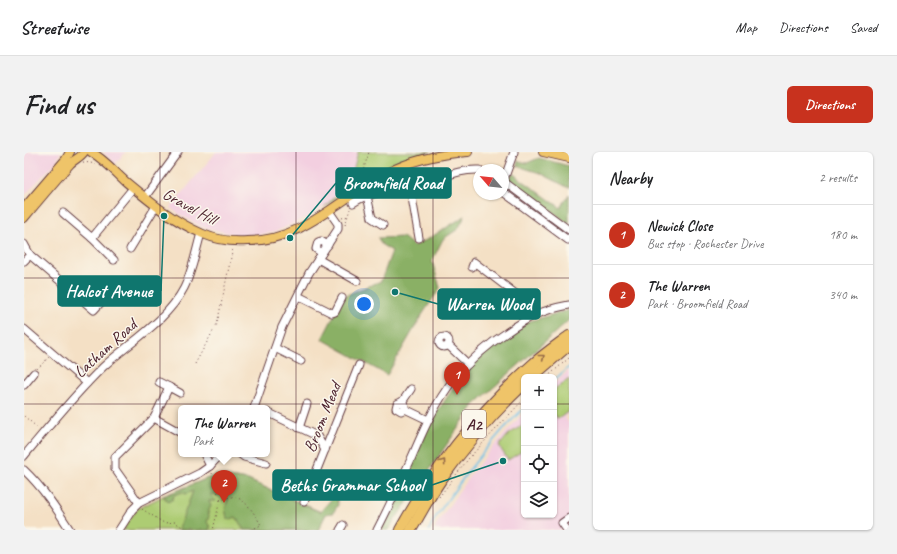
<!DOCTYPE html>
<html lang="en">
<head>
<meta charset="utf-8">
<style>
	:root { --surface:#fff; --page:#f2f2f2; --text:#202124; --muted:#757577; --line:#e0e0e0; --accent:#c8321e }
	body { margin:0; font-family:Caveat,sans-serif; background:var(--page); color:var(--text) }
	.controls { position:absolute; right:12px; bottom:12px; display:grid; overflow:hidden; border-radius:6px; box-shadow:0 1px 3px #0004 }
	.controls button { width:36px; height:36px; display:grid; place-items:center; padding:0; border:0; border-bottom:1px solid var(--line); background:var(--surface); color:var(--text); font:20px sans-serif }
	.compass { position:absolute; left:449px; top:12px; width:36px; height:36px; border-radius:50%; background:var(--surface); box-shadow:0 1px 3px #0004; rotate:298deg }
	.you { position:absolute; left:340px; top:152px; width:14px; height:14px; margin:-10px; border:3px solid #fff; border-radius:50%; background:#1a73e8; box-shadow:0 0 0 6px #1a73e833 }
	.badge { display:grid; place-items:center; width:26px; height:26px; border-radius:50%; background:var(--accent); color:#fff; font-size:13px; font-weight:700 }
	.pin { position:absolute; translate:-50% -33px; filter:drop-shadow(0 1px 2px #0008) }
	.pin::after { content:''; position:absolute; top:21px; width:14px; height:12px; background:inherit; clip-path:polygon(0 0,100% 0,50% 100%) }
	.popup { position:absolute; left:154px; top:253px; width:92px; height:52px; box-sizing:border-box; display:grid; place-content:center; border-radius:6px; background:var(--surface); filter:drop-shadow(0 1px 3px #0005); font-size:13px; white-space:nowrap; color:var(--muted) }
	.popup b { font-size:15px; color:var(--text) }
	.popup::after { content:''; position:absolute; left:50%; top:100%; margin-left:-8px; border:8px solid transparent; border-top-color:var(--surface) }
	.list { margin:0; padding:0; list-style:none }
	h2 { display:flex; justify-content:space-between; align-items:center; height:52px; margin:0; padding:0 16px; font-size:17px }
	h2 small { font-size:13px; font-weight:400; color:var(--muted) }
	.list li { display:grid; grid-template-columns:26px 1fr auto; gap:12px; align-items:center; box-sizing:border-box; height:60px; padding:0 16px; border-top:1px solid var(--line) }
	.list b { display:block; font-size:15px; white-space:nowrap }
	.list p { margin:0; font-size:13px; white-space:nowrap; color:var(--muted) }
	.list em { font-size:13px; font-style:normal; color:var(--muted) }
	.icon { flex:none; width:22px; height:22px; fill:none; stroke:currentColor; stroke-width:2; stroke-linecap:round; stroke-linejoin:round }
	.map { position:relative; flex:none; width:545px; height:378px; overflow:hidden; border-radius:6px }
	header { display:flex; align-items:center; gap:24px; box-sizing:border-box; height:56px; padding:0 20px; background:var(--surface); border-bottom:1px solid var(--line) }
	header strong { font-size:19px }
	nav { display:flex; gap:22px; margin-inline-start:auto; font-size:14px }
	.intro { display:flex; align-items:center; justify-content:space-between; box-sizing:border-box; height:96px; padding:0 24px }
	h1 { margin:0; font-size:28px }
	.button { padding:10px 18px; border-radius:6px; background:var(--accent); color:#fff; font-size:14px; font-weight:700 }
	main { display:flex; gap:24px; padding:0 24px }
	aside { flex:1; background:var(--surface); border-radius:6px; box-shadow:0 1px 3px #0004 }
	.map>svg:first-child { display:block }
	.built { fill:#f3cfe0 }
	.green { fill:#adcc73; stroke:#7c764f }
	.forest { fill:#8ab065; stroke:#6a6848 }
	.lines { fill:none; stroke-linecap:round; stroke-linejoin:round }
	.stream { stroke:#6dc0e9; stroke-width:1.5 }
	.minor-casing { stroke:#643c42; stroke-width:9 }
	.major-casing { stroke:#643c42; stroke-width:10 }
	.highway-casing { stroke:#643c42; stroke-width:12 }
	.path { stroke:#643c42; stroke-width:1; stroke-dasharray:1 3; stroke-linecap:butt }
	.minor { stroke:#fff; stroke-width:7 }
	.major { stroke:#efc469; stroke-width:8 }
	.highway { stroke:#efc469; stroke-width:10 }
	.oneway { stroke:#946947 }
	.grid { fill:none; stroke:#4a1f2b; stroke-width:1; stroke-opacity:0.55 }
	.labels { text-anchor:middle; stroke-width:3; stroke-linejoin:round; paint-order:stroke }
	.shield { fill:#fbf7ec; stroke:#7f6065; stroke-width:1 }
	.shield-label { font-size:16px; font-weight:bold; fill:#4a1f2b }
	.street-label { font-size:17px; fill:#4a1f2b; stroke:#fbf7ec }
	.leader { fill:none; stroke:#0f766e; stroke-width:1.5 }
	.callout-dot { fill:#0f766e; stroke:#fbf7ec; stroke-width:1.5 }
	.callout { fill:#0f766e; stroke:#0f766e; stroke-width:1.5 }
	.callout-label { font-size:18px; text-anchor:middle; font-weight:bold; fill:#fff }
</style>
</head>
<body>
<header>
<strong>Streetwise</strong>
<nav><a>Map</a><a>Directions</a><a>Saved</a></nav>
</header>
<div class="intro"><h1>Find us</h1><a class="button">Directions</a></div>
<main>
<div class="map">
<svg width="545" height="378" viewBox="0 0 545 378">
	<rect width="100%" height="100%" fill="#fbf7ec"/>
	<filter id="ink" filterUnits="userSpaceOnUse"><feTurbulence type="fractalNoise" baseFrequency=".025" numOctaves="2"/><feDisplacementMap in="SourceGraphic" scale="8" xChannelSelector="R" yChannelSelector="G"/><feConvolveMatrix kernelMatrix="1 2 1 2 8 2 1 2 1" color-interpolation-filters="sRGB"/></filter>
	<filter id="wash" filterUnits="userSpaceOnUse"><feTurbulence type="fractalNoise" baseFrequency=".012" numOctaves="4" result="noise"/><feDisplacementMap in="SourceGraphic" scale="16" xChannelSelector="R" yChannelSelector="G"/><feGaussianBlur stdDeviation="0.9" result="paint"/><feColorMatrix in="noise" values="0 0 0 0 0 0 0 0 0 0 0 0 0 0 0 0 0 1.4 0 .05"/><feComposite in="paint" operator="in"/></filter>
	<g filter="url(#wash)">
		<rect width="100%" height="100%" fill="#f4e0c5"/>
		<g class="built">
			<path d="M0,0H37L32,10L0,44Z"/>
			<path d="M79,0H102L91,12Z"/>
			<path d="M192,0H334L327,26L324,31L300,55L285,64L258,77L247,81L230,83H213L178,75L160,65L146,56Z"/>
			<path d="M545,218V261L540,265L545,271V378H411L412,373L446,323L469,295L500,260V363H530V232Z"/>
		</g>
		<g class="green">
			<path d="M334,0H407C366,8 333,32 300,55L324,31L327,26Z"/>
			<path d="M545,227V259L534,267L530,261V238Z"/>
			<path d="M500,272V298L484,308L475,294L484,283Z"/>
			<path d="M192,323L224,328L302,362L294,378H99L113,357L139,344Z"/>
		</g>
		<g class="forest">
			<path d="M515,6L545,14V36L516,21L493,14L494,9L503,11Z"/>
			<path d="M488,21L537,56L545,42V72L485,27Z"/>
			<path d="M441,64L434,77L419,87L408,109L416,136L398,163L363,223L298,187L320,144L357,129L368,99L358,93L354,86L379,85L390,94L404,87Z"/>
			<path d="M545,158V168L450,253L368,372L365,378H354L406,270L446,212L499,171Z"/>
			<path d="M192,323L224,328L296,360L312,342L314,353L309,361L302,362L294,378H220L212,365L207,367L203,366L201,356L204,348L196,343L186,342L192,349H185L187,354L184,360L185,364L183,370L186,375L185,378H154L169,339L162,342L158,340L150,343L149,347L144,350L139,344Z"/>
		</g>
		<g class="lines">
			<g class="stream">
				<path d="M530,228L545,215"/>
				<path d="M405,378C409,367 418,356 425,346C447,314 472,283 500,256"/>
			</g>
		</g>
	</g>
	<g filter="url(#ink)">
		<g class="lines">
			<g class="minor-casing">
				<g id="minor">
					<path d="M479,29L545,78"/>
					<path d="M479,30L490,0"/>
					<path d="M386,34L395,86"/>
					<path d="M479,40L544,88L545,86"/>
					<path d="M343,44L348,66L359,73"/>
					<path d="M121,45L154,0"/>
					<path d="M329,51C349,38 375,38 398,32C417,27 434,17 455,18"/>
					<path d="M39,61L68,86L109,36"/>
					<path d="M68,86L90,108"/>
					<path d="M0,92L6,103"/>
					<path d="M106,97L132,54"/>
					<path d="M298,101L292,97L294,90L297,89L304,93"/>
					<path d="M294,107L333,129"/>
					<path d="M0,109L6,103L70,158L91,135H93L95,138"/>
					<path d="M448,115L450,110L510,156L513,162"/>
					<path d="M274,144L308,161L311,160L318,146"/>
					<path d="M0,177L63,231"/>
					<circle cx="420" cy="190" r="5"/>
					<path d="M424,193L444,212"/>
					<path d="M251,196L277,209"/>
					<path d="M135,230L145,235"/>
					<path d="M0,233L10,221"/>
					<path d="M378,250L387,237"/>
					<path d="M230,256L258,175L285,121L314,77V72L305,59"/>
					<path d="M381,257V254L379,251L377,250L373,252L372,256L377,259L381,257L404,268"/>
					<path d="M243,260L293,284L301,298"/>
					<path d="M130,266L145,235L156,241"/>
					<path d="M275,276L283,252"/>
					<path d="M180,302L186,314"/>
					<path d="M216,302L220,305L242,311"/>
					<path d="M0,304C26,273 51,242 79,215C105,191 143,169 160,136C168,120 172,99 177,81"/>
					<path d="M0,318C19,336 32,356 46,378"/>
					<path d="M345,335L343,337L340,338L336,336V332L339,329H342L345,331V335L369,347"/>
					<path d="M280,350L335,213"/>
					<path d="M115,351L91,317V305L130,266L157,281"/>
					<path d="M95,378L108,358L115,351L176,321L186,314L197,302"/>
					<path d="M316,378L319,373"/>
					<path d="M353,378C365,355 376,331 387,307C399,279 411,251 430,227C445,210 463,193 482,181C504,165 518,158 545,153"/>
					<path d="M543,378L538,371L545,366"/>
				</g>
			</g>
			<g class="major-casing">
				<g id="major">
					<path d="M67,0C80,7 90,19 101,29C125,49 150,70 179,82C193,88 208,90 223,89C280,89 315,46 363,21C387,8 417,2 444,0"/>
					<path d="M519,0L545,6"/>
					<path d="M0,56L42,7L46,0"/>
					<path d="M0,66C15,48 30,30 46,12C51,7 57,5 60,0"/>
				</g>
			</g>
			<g class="highway-casing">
				<g id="highway">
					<path d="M508,225L545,193"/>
					<path d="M376,378C410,316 456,259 509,212C520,202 533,193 545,184"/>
					<path d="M387,378C397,361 406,344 417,328C442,293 469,261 500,232"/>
				</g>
			</g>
			<g class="path">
				<path d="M59,10L73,12"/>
				<path d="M319,41L327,29L339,19L345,0"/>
				<path d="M318,66L324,64"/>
				<path d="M321,73L326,57"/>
				<path d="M171,212L193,172L209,96"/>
				<path d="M13,217L25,205"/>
				<path d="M523,225L545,206"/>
				<path d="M0,264L15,277"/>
				<path d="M188,321L196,348L189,378"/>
				<path d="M415,345L445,306L500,247"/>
				<path d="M196,348C200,347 205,345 209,345C221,345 232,364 237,373L229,377L231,378"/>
				<path d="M118,357L140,371L151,370L162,378"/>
			</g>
			<use href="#minor" class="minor"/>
			<use href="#major" class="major"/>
			<use href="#highway" class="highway"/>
		</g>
		<defs><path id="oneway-chevron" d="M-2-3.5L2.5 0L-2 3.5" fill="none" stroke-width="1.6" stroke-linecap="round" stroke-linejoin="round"/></defs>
		<g class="oneway">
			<use href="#oneway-chevron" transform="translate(518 205) rotate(-38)"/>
			<use href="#oneway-chevron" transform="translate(419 310) rotate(-54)"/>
		</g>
	</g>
	<path class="grid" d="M136,0V378M272,0V378M409,0V378M0,126H545M0,252H500M530,252H545"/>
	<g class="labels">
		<rect class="shield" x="438" y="258" width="24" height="28" rx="3"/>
		<g class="shield-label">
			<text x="450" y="278">A2</text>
		</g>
		<g class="street-label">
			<text transform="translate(166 54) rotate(29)" y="6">Gravel Hill</text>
			<text transform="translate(81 196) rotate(-42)" y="6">Latham Road</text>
			<text transform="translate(298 265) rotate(-68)" y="6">Broom Mead</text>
		</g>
	</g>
	<path class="leader" d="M266 86L312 31M140 64L137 139M371 140L414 152M479 309L408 333"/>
	<g class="callout-dot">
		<circle cx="266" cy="86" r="4"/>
		<circle cx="140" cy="64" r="4"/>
		<circle cx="371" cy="140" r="4"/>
		<circle cx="479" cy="309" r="4"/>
	</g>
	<g class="callout">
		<rect x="312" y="16" width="115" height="30" rx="4"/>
		<rect x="34" y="124" width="103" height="30" rx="4"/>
		<rect x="414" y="137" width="102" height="30" rx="4"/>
		<rect x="249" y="318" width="159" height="30" rx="4"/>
	</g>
	<g class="callout-label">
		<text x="369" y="37">Broomfield Road</text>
		<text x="85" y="145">Halcot Avenue</text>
		<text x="465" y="158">Warren Wood</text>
		<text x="328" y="339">Beths Grammar School</text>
	</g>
</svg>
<div class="controls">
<button>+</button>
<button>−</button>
<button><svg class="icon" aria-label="locate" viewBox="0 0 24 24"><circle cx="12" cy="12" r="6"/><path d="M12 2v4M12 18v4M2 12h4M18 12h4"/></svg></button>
<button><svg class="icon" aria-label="layers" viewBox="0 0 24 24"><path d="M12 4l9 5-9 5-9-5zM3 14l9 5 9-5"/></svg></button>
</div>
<svg class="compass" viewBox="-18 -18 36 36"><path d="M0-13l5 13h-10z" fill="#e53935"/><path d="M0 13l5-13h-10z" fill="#757577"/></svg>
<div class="you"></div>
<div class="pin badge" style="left:433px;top:243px">1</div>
<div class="pin badge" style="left:200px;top:351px">2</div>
<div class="popup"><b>The Warren</b>Park</div>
</div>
<aside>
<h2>Nearby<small>2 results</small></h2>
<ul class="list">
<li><span class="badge">1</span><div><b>Newick Close</b><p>Bus stop · Rochester Drive</p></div><em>180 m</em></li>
<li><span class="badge">2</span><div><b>The Warren</b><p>Park · Broomfield Road</p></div><em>340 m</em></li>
</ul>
</aside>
</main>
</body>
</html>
